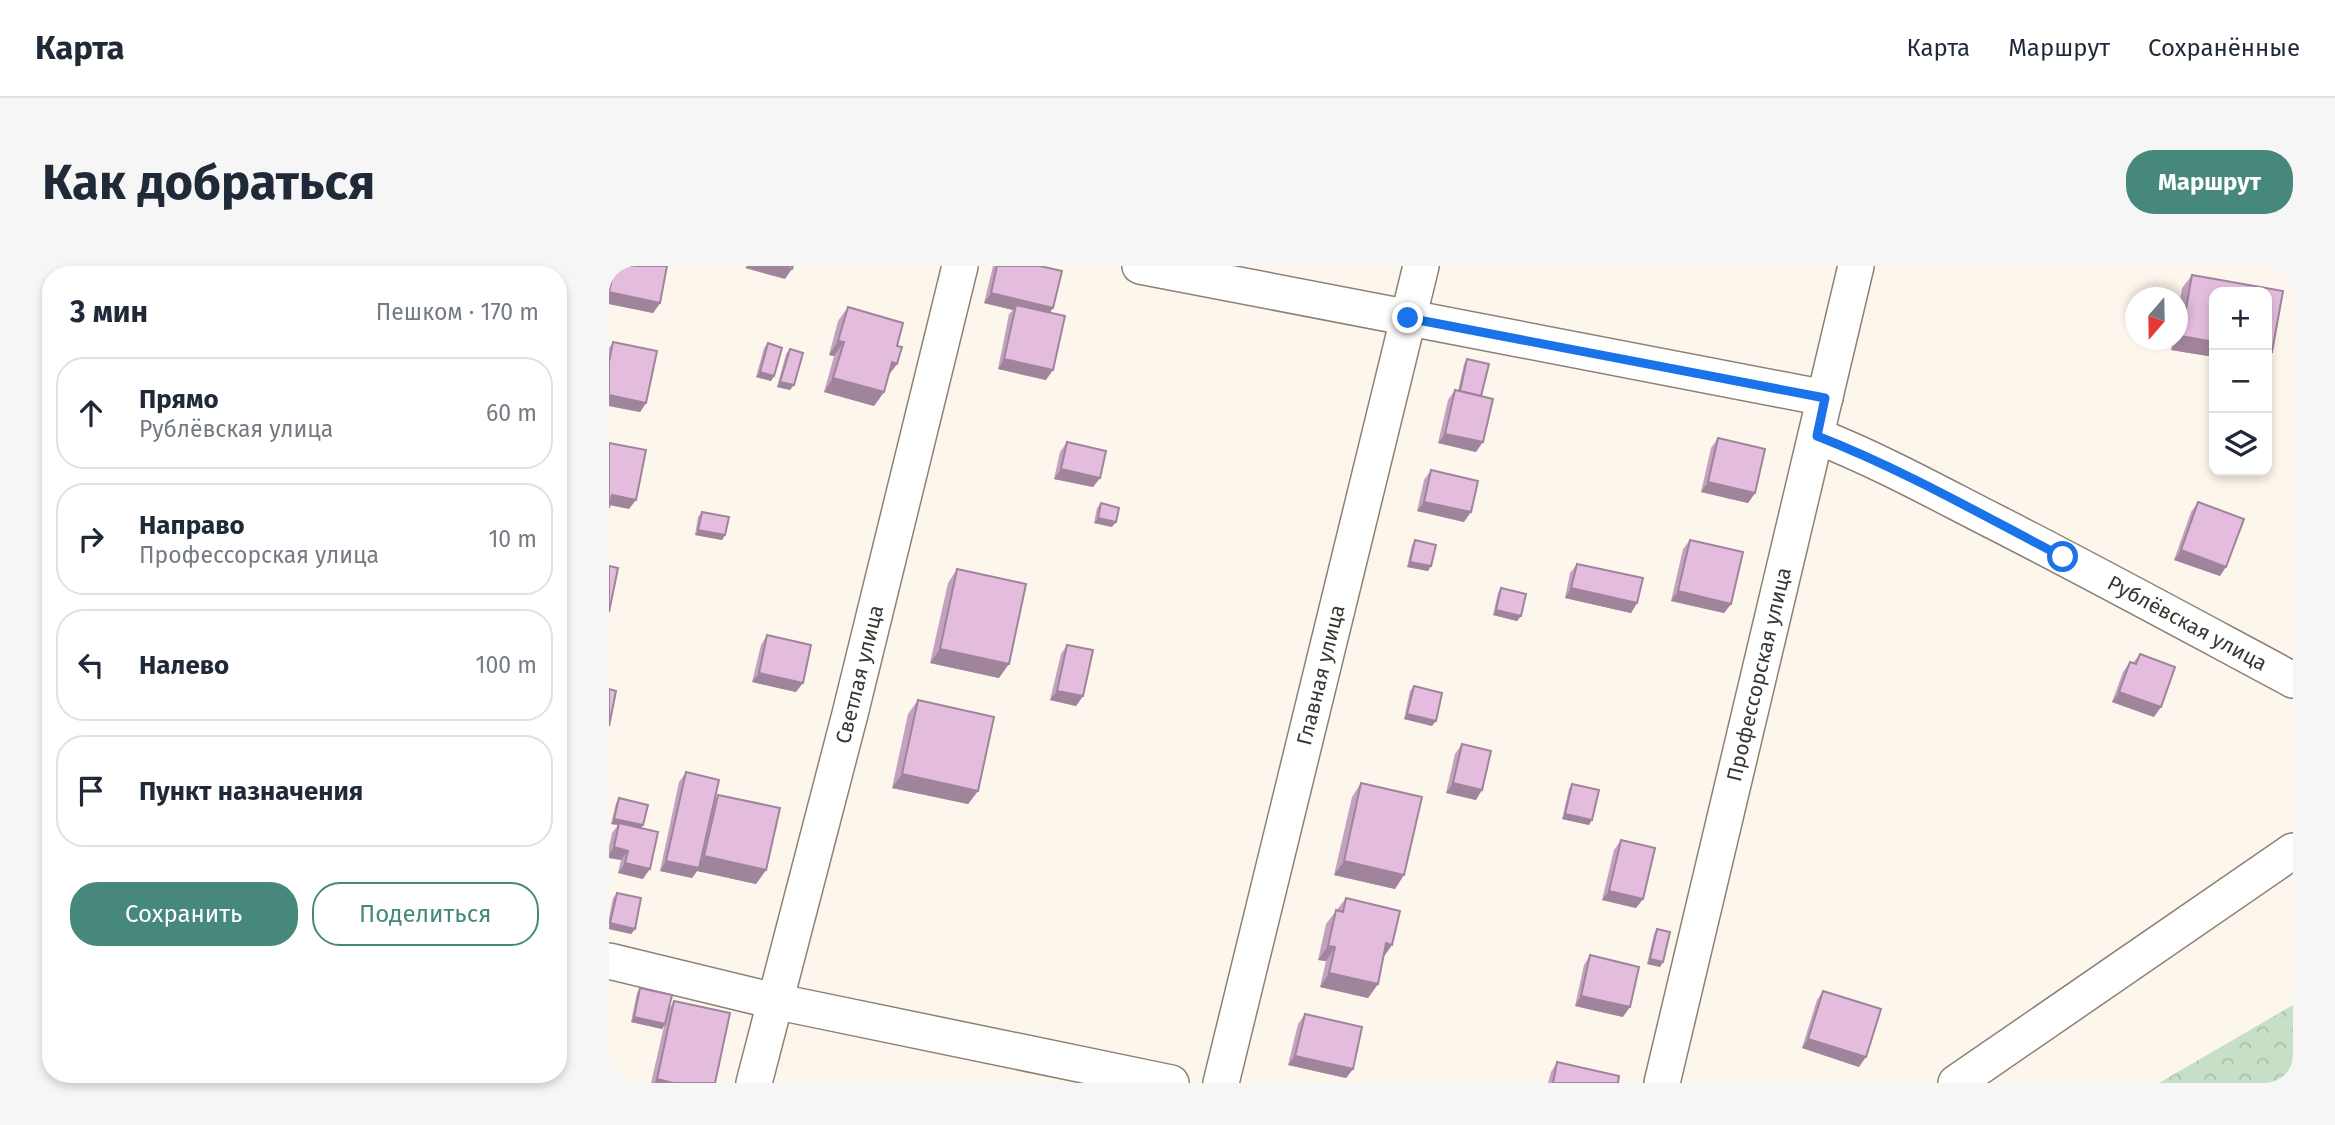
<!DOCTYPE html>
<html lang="ru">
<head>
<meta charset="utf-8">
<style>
	:root { --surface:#fff; --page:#f6f6f7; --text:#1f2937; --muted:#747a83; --line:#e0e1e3; --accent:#46897c }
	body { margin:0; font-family:"Fira Sans",sans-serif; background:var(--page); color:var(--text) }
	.controls { position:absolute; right:21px; top:21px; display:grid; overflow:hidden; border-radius:14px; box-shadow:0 4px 10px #0003 }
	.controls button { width:63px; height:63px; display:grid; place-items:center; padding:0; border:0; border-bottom:2px solid var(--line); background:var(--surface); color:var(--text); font:35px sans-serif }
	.compass { position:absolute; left:1516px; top:21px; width:63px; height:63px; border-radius:50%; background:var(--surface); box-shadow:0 4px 10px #0003; rotate:200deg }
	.stop { position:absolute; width:21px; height:21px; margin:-16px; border:5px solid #1a73e8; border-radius:50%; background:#fff }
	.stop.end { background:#1a73e8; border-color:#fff; box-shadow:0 2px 7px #0008 }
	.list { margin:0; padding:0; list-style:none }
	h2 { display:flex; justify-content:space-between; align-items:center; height:91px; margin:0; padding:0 28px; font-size:30px }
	h2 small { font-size:23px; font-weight:400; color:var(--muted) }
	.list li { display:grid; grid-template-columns:46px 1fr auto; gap:21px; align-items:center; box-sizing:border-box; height:112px; margin:0 14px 14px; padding:0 14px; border:2px solid var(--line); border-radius:28px }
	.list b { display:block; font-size:26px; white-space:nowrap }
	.list p { margin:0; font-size:23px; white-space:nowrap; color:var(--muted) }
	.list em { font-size:23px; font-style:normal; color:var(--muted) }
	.actions { display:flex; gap:14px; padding:21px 28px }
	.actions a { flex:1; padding:16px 0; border:2px solid var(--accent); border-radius:28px; text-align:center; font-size:24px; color:var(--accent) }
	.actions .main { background:var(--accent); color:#fff }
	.icon { flex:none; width:38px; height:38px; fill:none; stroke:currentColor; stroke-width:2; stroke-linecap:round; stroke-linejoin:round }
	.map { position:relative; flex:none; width:1684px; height:817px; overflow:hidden; border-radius:28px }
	header { display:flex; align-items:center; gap:42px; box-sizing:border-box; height:98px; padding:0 35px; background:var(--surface); border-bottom:2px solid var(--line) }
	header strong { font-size:33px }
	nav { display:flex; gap:38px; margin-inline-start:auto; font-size:24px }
	.intro { display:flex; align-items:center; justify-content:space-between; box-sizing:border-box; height:168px; padding:0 42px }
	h1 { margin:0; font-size:49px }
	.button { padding:18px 32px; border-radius:28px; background:var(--accent); color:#fff; font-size:24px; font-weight:700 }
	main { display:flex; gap:42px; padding:0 42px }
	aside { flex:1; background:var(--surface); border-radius:28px; box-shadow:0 4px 10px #0003 }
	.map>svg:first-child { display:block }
	.forest { fill:url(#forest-crowns) }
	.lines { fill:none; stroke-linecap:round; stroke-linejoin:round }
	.minor-casing { stroke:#8c8174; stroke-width:38 }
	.minor { stroke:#fff; stroke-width:35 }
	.wall { fill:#c3a2bf }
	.shaded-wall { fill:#9f849b }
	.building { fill:#e3bcde; stroke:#9f849b; stroke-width:2 }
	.route { stroke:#1a73e8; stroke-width:9 }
	.labels { text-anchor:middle; stroke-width:5; stroke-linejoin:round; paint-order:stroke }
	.street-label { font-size:21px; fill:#3a3630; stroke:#fdf6ed }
</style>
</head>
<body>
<header>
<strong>Карта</strong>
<nav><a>Карта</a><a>Маршрут</a><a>Сохранённые</a></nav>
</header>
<div class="intro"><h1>Как добраться</h1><a class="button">Маршрут</a></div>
<main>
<aside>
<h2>3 мин<small>Пешком · 170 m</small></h2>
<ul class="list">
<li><svg class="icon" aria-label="ahead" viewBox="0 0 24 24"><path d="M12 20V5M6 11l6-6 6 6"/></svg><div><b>Прямо</b><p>Рублёвская улица</p></div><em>60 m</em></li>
<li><svg class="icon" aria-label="right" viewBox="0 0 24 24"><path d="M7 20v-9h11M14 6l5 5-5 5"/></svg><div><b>Направо</b><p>Профессорская улица</p></div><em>10 m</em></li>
<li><svg class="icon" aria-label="left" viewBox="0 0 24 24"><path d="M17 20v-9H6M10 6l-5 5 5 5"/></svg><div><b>Налево</b></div><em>100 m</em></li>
<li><svg class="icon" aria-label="arrive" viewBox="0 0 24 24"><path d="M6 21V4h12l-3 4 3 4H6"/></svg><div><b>Пункт назначения</b></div></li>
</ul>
<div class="actions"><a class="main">Сохранить</a><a>Поделиться</a></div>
</aside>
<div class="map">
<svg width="1684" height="817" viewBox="0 0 1684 817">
	<defs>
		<pattern id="forest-crowns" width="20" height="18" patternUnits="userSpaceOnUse" patternTransform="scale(1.75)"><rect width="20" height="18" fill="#c6dfc6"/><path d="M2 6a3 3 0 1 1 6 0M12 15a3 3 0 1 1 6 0" fill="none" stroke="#abc0aa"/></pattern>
	</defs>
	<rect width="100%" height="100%" fill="#fdf6ed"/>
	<path class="forest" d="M1684,739V817H1550Z"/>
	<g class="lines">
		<g class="minor-casing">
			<g id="minor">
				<path d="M531,0L1216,132"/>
				<path id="s1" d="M1208,170C1269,194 1327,226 1386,256C1486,307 1585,361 1684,414"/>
				<path d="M0,695L165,735L562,817"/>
				<path id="s2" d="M145,817L241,448L351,0"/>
				<path id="s3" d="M612,817L812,0"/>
				<path id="s4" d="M1053,817L1247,0"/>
				<path d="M1347,817L1684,585"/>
			</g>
		</g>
		<use href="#minor" class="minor"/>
	</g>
	<g class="wall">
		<path d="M1,0H58L51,37L44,47L0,38V5Z"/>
		<path d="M384,0H431L444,42L441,46L437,114L389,103L400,48L404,44L375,37Z"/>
		<path d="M1583,9L1674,25L1663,86L1658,93V26H1605V91L1562,84L1564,74H1569V47L1573,22Z"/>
		<path d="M239,41L288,80V98L279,110L275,126L265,140L215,126L225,90L220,89L229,55Z"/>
		<path d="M4,76L37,137L31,146L0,140V82Z"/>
		<path d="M159,77L165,110L162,115L147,111L155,82Z"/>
		<path d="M181,83V124L168,121L177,88Z"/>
		<path d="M858,93L872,130L867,186L829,177L839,134L846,124L849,125L855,98Z"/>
		<path d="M1109,172L1146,227L1139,237L1092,226L1102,182Z"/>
		<path d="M458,176L491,212L484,221L445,213L451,186Z"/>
		<path d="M822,204L855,256L808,245L815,214Z"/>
		<path d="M1589,236L1611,310L1565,294L1582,246Z"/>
		<path d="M492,237L503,261L485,257L488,242Z"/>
		<path d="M93,246L116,269L113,274L86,269L89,251Z"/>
		<path d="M806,274L819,305L798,301L803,279Z"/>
		<path d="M1081,274L1122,338L1115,347L1062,335L1074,283Z"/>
		<path d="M968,298L1028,337L1022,347L956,332L961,307Z"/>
		<path d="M348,303L390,412L321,397L339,317Z"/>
		<path d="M892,322L912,350L908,355L884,349L889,327Z"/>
		<path d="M158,369L187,426L143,416L152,379Z"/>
		<path d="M458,379L474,430L467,440L441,434L452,388Z"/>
		<path d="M1531,388L1545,451L1503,436L1514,406L1521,396L1524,397Z"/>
		<path d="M805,420L823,460L795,453L801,425Z"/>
		<path d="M309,434L369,525L359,538L283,522L299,448Z"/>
		<path d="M853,478L867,534L837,527L846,488Z"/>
		<path d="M77,506L106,533L109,529L157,604L147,618L88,605L83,612L51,605L70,516Z"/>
		<path d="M752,517L786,623L725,609L743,531Z"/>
		<path d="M963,518L980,559L953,553L960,523Z"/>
		<path d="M10,532L32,562L34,613L9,607L12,594L0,592V581L3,567L9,559L2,558L7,537Z"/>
		<path d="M1012,574L1034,633L1027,642L993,634L1005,584Z"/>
		<path d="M8,627L26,663L22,668L0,663V652L4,632Z"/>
		<path d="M737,632L774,691L769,718L759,732L711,721L717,695L709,694L717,658Z"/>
		<path d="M1048,663L1054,696L1051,701L1038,698L1045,668Z"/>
		<path d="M981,689L1014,751L966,740L975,699Z"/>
		<path d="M31,722L60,743L65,735L106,817H42L55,760L53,763L22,756L28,727Z"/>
		<path d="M1214,725L1250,801L1193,782L1208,734Z"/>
		<path d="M696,748L744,803L737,812L679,799L689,758Z"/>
		<path d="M948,796L1009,817H939L942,806Z"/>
	</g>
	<g class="shaded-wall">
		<path d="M138,0H172L183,3L176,13L136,2Z"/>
		<path d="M0,26L51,37L44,47L0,38Z"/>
		<path d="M382,27L444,42L438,51L407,39L404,44L375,37Z"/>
		<path d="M1572,70L1605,76V91L1562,84Z"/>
		<path d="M229,75L235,76L225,90L220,89Z"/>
		<path d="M1658,85L1663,86L1658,93Z"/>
		<path d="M395,93L444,104L437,114L389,103Z"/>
		<path d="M283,96L288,98L278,111Z"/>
		<path d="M151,106L165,110L162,115L147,111Z"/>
		<path d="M224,112L275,126L265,140L215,126Z"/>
		<path d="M171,116L185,119L181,124L168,121Z"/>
		<path d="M0,129L37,137L31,146L0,140Z"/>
		<path d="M836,168L874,176L867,186L829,177Z"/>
		<path d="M452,203L491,212L484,221L445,213Z"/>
		<path d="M1099,216L1146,227L1139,237L1092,226Z"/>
		<path d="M3,229L27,234L20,243L0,239Z"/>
		<path d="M815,236L862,246L855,256L808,245Z"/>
		<path d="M489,252L507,256L503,261L485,257Z"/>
		<path d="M89,264L116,269L113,274L86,269Z"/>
		<path d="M1572,284L1617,301L1611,310L1565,294Z"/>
		<path d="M801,296L822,300L819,305L798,301Z"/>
		<path d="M962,322L1028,337L1022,347L956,332Z"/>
		<path d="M1069,325L1122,338L1115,347L1062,335Z"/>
		<path d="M887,344L912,350L908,355L884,349Z"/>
		<path d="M331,383L400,398L390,412L321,397Z"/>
		<path d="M150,407L194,417L187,426L143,416Z"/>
		<path d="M448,425L474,430L467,440L441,434Z"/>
		<path d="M1510,426L1552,441L1545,451L1503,436Z"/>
		<path d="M798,448L827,455L823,460L795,453Z"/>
		<path d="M293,508L369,525L359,538L283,522Z"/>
		<path d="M844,517L873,524L867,534L837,527Z"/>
		<path d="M956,548L983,554L980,559L953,553Z"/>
		<path d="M5,553L34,559L31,564L10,557L9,559L2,558Z"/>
		<path d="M5,581L19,585L12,594L0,592V588Z"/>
		<path d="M95,590L157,604L147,618L88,605L83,612L51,605L57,595L87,601Z"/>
		<path d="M735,595L795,609L786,623L725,609Z"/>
		<path d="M16,597L41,603L34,613L9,607Z"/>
		<path d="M1000,625L1034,633L1027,642L993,634Z"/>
		<path d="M1,657L26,663L22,668L0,663Z"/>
		<path d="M777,677L783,679L774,692Z"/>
		<path d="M719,680L726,681L717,695L709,694Z"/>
		<path d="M1041,693L1054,696L1051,701L1038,698Z"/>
		<path d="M720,707L769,718L759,732L711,721Z"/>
		<path d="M972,730L1021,741L1014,751L966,740Z"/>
		<path d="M25,751L56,758L53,763L22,756Z"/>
		<path d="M1199,773L1257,791L1250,801L1193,782Z"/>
		<path d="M686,790L744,803L737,812L679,799Z"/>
		<path d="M48,813L64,817H45Z"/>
	</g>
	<g class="building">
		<path d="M6,0H58L51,37L0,26Z"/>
		<path d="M172,0H184L183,3Z"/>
		<path d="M388,0H431L453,5L444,42L382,27Z"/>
		<path d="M1583,9L1674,25L1663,86L1658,85V26H1605V76L1572,70Z"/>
		<path d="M407,39L456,50L444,104L395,93Z"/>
		<path d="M239,41L294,57L288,80L293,81L288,98L283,96L275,126L224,112L235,76L229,75Z"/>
		<path d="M4,76L48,85L37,137L0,129V96Z"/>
		<path d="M159,77L173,82L165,110L151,106Z"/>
		<path d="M181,83L194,87L185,119L171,116Z"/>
		<path d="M858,93L880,98L872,130L851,125Z"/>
		<path d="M846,124L884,133L874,176L836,168Z"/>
		<path d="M1109,172L1156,183L1146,227L1099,216Z"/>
		<path d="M458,176L497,185L491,212L452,203Z"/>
		<path d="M0,177L37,184L27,234L3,229L0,242Z"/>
		<path d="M822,204L869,215L862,246L815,236Z"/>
		<path d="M1589,236L1635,253L1617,301L1572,284Z"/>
		<path d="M492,237L510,242L507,256L489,252Z"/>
		<path d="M93,246L120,251L116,269L89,264Z"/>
		<path d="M806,274L827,279L822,300L801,296Z"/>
		<path d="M1081,274L1134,286L1122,338L1069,325Z"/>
		<path d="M968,298L1034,312L1028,337L962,322Z"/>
		<path d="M0,300L9,302L0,346Z"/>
		<path d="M348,303L417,318L400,398L331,383Z"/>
		<path d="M892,322L917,328L912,350L887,344Z"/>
		<path d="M158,369L202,379L194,417L150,407Z"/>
		<path d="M458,379L484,384L474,430L448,425Z"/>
		<path d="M1531,388L1566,401L1552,441L1510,426L1521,396L1527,398Z"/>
		<path d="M805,420L833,427L827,455L798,448Z"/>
		<path d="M0,423L7,425L0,460Z"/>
		<path d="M309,434L385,451L369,525L293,508Z"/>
		<path d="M853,478L882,485L873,524L844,517Z"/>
		<path d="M77,506L110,514L90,602L57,595Z"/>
		<path d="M752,517L813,531L795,609L735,595Z"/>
		<path d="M963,518L990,524L983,554L956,548Z"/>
		<path d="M109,529L171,542L157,604L95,590Z"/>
		<path d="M10,532L39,539L34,559L5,553Z"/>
		<path d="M10,557L49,566L41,603L16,597L19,585L5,581Z"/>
		<path d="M1012,574L1046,582L1034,633L1000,625Z"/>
		<path d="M8,627L32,632L26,663L1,657Z"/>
		<path d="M737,632L791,645L783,679L777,677L769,718L720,707L726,681L719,680L727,644L734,646Z"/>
		<path d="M1048,663L1061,666L1054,696L1041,693Z"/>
		<path d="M981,689L1030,701L1021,741L972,730Z"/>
		<path d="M31,722L63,729L56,758L25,751Z"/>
		<path d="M1214,725L1272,743L1257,791L1199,773Z"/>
		<path d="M65,735L121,747L106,817H64L48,813Z"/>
		<path d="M696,748L753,761L744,803L686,790Z"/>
		<path d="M948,796L1010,810L1009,817H944Z"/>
	</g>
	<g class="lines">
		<path class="route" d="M799,52L1216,132L1208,170C1293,203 1373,249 1454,291"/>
	</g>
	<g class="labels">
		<g class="street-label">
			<text dy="7" stroke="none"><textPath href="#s1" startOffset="415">Рублёвская улица</textPath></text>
			<text dy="7" stroke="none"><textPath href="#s2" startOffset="422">Светлая улица</textPath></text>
			<text dy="7" stroke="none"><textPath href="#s3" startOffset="420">Главная улица</textPath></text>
			<text dy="7" stroke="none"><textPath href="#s4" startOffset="420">Профессорская улица</textPath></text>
		</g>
	</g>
</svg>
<div class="controls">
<button>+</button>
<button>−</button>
<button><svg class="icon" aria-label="layers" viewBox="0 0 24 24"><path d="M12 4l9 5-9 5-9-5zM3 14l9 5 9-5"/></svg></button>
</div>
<svg class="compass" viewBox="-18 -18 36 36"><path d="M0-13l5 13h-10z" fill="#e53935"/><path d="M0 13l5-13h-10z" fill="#747a83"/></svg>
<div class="stop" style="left:1454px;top:291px"></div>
<div class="stop end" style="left:799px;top:52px"></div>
</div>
</main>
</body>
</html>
